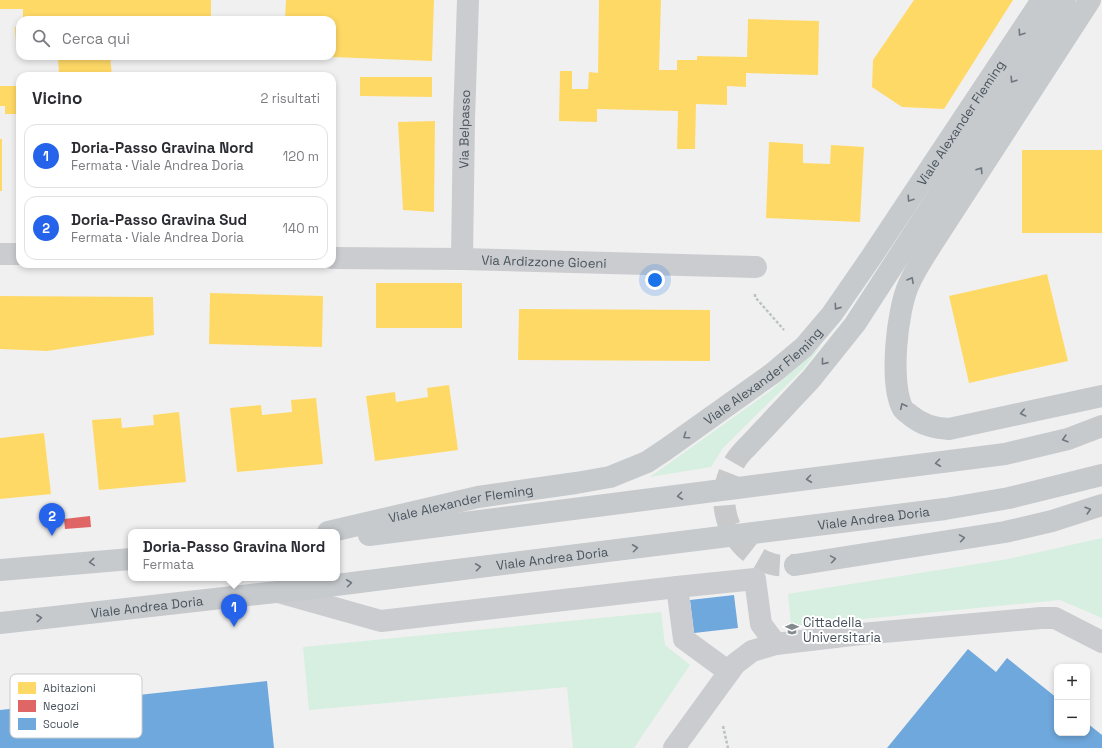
<!DOCTYPE html>
<html lang="it">
<head>
<meta charset="utf-8">
<style>
	:root { --surface:#fff; --page:#f7f7f7; --text:#2b2b33; --muted:#7c7c81; --line:#e1e1e2; --accent:#2563eb }
	body { margin:0; font-family:"Space Grotesk",sans-serif; background:var(--page); color:var(--text) }
	.controls { position:absolute; right:12px; bottom:12px; display:grid; overflow:hidden; border-radius:8px; box-shadow:0 2px 6px #0003 }
	.controls button { width:36px; height:36px; display:grid; place-items:center; padding:0; border:0; border-bottom:1px solid var(--line); background:var(--surface); color:var(--text); font:20px sans-serif }
	.you { position:absolute; left:655px; top:280px; width:14px; height:14px; margin:-10px; border:3px solid #fff; border-radius:50%; background:#1a73e8; box-shadow:0 0 0 6px #1a73e833 }
	.badge { display:grid; place-items:center; width:26px; height:26px; border-radius:50%; background:var(--accent); color:#fff; font-size:13px; font-weight:700 }
	.pin { position:absolute; translate:-50% -33px; filter:drop-shadow(0 1px 2px #0008) }
	.pin::after { content:''; position:absolute; top:21px; width:14px; height:12px; background:inherit; clip-path:polygon(0 0,100% 0,50% 100%) }
	.popup { position:absolute; left:128px; top:529px; width:212px; height:52px; box-sizing:border-box; display:grid; place-content:center; border-radius:8px; background:var(--surface); filter:drop-shadow(0 1px 3px #0005); font-size:13px; white-space:nowrap; color:var(--muted) }
	.popup b { font-size:15px; color:var(--text) }
	.popup::after { content:''; position:absolute; left:50%; top:100%; margin-left:-8px; border:8px solid transparent; border-top-color:var(--surface) }
	.list { margin:0; padding:0; list-style:none }
	h2 { display:flex; justify-content:space-between; align-items:center; height:52px; margin:0; padding:0 16px; font-size:17px }
	h2 small { font-size:13px; font-weight:400; color:var(--muted) }
	.list li { display:grid; grid-template-columns:26px 1fr auto; gap:12px; align-items:center; box-sizing:border-box; height:64px; margin:0 8px 8px; padding:0 8px; border:1px solid var(--line); border-radius:12px }
	.list b { display:block; font-size:15px; white-space:nowrap }
	.list p { margin:0; font-size:13px; white-space:nowrap; color:var(--muted) }
	.list em { font-size:13px; font-style:normal; color:var(--muted) }
	.icon { flex:none; width:22px; height:22px; fill:none; stroke:currentColor; stroke-width:2; stroke-linecap:round; stroke-linejoin:round }
	.map { position:relative; flex:none; width:1102px; height:748px; overflow:hidden }
	.search { position:absolute; background:var(--surface); box-shadow:0 2px 6px #0003; left:16px; top:16px; width:320px; height:44px; display:flex; align-items:center; gap:10px; box-sizing:border-box; padding:0 14px; border-radius:12px; color:var(--muted); font-size:15px }
	.panel { position:absolute; background:var(--surface); box-shadow:0 2px 6px #0003; left:16px; top:72px; width:320px; height:196px; border-radius:12px }
	.map>svg:first-child { display:block }
	.green { fill:#d6efe0 }
	.homes { fill:#ffd966 }
	.shops { fill:#e06666 }
	.schools { fill:#6fa8dc }
	.lines { fill:none; stroke-linecap:round; stroke-linejoin:round }
	.major-tunnel { stroke:#c7c9cb; stroke-width:22; stroke-dasharray:22 11; stroke-linecap:butt }
	.path { stroke:#b9c4c0; stroke-width:2.5; stroke-dasharray:3 2; stroke-linecap:butt }
	.minor { stroke:#cacccf; stroke-width:22 }
	.major { stroke:#c6cacd; stroke-width:22 }
	.oneway { stroke:#6e777f }
	.labels { text-anchor:middle; stroke-width:4; stroke-linejoin:round; paint-order:stroke }
	.street-label { font-size:13px; fill:#48535d; stroke:#fff }
	.poi-label { font-size:13px; fill:#48535d; stroke:#fff; text-anchor:start }
	.key { fill:#fff; stroke:#c8cbce; stroke-width:1 }
	.key-label { font-size:11px; fill:#48535d }
</style>
</head>
<body>
<div class="map">
<svg width="1102" height="748" viewBox="0 0 1102 748">
	<rect width="100%" height="100%" fill="#f1f0f0"/>
	<g class="green">
		<path d="M821,346L803,369L723,448L711,467L650,477L769,392Z"/>
		<path d="M1102,538V618L1060,600L791,626L788,594L1008,559Z"/>
		<path d="M661,612L665,645L690,665L634,748H573L567,687L309,710L303,647Z"/>
	</g>
	<g class="homes">
		<path d="M0,0H211V20H56V16L37,17L38,20H23V9H0Z"/>
		<path d="M286,0H434L432,61L332,57V20H285Z"/>
		<path d="M599,0H661L659,70H677V60H697V56L747,57L748,19L819,21L818,75L746,73V87L727,86V105L696,104L695,149H677L678,111L597,109V122L559,121L560,71H572V89H588L589,72L598,73Z"/>
		<path d="M914,0H1013L944,109L902,107L872,87L873,60Z"/>
		<path d="M15,27H20V43H16Z"/>
		<path d="M58,56H110L112,76H77V74L59,75Z"/>
		<path d="M360,77H432V97L360,96Z"/>
		<path d="M0,86H17V114H5V106H0Z"/>
		<path d="M435,121L434,212L403,210L398,122Z"/>
		<rect x="0" y="139" width="2" height="52"/>
		<path d="M769,142L803,144V163L830,164L831,145L864,147L860,222L766,218Z"/>
		<rect x="1022" y="150" width="80" height="83"/>
		<path d="M1047,274L1068,361L969,383L949,296Z"/>
		<rect x="376" y="283" width="86" height="45"/>
		<path d="M210,293L323,296L322,347L209,344Z"/>
		<path d="M0,296L153,297L154,335L47,351L0,349Z"/>
		<path d="M519,309L710,310V361L518,360Z"/>
		<path d="M449,385L458,450L375,461L366,396L395,392L396,402L428,397L427,388Z"/>
		<path d="M316,398L323,464L237,472L230,408L261,405L262,415L292,412L291,400Z"/>
		<path d="M179,412L186,482L99,490L92,420L121,418L122,428L154,425L153,415Z"/>
		<path d="M44,433L51,494L0,499V438Z"/>
	</g>
	<path class="shops" d="M90,516L91,527L65,529L64,519Z"/>
	<g class="schools">
		<path d="M734,595L738,628L694,633L690,600Z"/>
		<path d="M968,649L996,672L1007,658L1057,698V733H1087V723L1102,735V748H887Z"/>
		<path d="M267,681L274,748H0V710Z"/>
	</g>
	<g class="lines">
		<path class="major-tunnel" d="M748,446C744,450 739,455 736,460C719,487 720,521 742,545C750,554 764,563 776,565C782,566 789,565 795,565"/>
		<g class="path">
			<path d="M755,294V297L784,330"/>
			<path d="M723,726L728,748"/>
		</g>
		<g class="minor">
			<path d="M0,254H20"/>
			<path id="s1" d="M332,258L462,259L756,267"/>
			<path id="s2" d="M462,259L464,120L468,0"/>
			<path d="M677,587L755,579L761,624L776,644"/>
			<path d="M278,592L381,621L677,587L684,639L729,672"/>
			<path d="M674,748L735,664L752,651L776,644L861,634L1041,618H1055L1102,642"/>
		</g>
		<g class="major">
			<path d="M1090,0L932,244C924,257 915,270 909,284C897,309 889,384 903,409C905,412 908,413 910,415C922,425 934,428 949,429L1102,396"/>
			<path d="M748,446L811,379L855,324L1065,0"/>
			<path id="s3" d="M328,532L478,497L576,483L610,477L647,462L665,450L773,373L804,347L832,314L870,259L1042,0"/>
			<path d="M369,535L1005,454L1068,439L1102,426"/>
			<path d="M795,565L1005,532L1052,521L1102,505"/>
			<path d="M0,570L131,559"/>
			<path id="s4" d="M0,623L312,588L945,509L1009,498L1102,475"/>
		</g>
	</g>
	<defs><path id="oneway-chevron" d="M-2-3.5L2.5 0L-2 3.5" fill="none" stroke-width="1.6" stroke-linecap="round" stroke-linejoin="round"/></defs>
	<g class="oneway">
		<use href="#oneway-chevron" transform="translate(1021 33) rotate(124)"/>
		<use href="#oneway-chevron" transform="translate(1013 80) rotate(123)"/>
		<use href="#oneway-chevron" transform="translate(980 170) rotate(-57)"/>
		<use href="#oneway-chevron" transform="translate(910 199) rotate(124)"/>
		<use href="#oneway-chevron" transform="translate(911 280) rotate(-61)"/>
		<use href="#oneway-chevron" transform="translate(837 307) rotate(125)"/>
		<use href="#oneway-chevron" transform="translate(824 362) rotate(129)"/>
		<use href="#oneway-chevron" transform="translate(903 406) rotate(-116)"/>
		<use href="#oneway-chevron" transform="translate(1023 413) rotate(168)"/>
		<use href="#oneway-chevron" transform="translate(686 436) rotate(145)"/>
		<use href="#oneway-chevron" transform="translate(1065 439) rotate(164)"/>
		<use href="#oneway-chevron" transform="translate(938 463) rotate(173)"/>
		<use href="#oneway-chevron" transform="translate(809 479) rotate(173)"/>
		<use href="#oneway-chevron" transform="translate(680 496) rotate(173)"/>
		<use href="#oneway-chevron" transform="translate(1088 510) rotate(-17)"/>
		<use href="#oneway-chevron" transform="translate(962 538) rotate(-9)"/>
		<use href="#oneway-chevron" transform="translate(635 548) rotate(-7)"/>
		<use href="#oneway-chevron" transform="translate(833 559) rotate(-9)"/>
		<use href="#oneway-chevron" transform="translate(92 562) rotate(175)"/>
		<use href="#oneway-chevron" transform="translate(478 567) rotate(-7)"/>
		<use href="#oneway-chevron" transform="translate(349 583) rotate(-7)"/>
		<use href="#oneway-chevron" transform="translate(39 618) rotate(-6)"/>
	</g>
	<defs>
		<g id="university-bare" transform="scale(1.08)"><path d="M0-5L7-2L0 1L-7-2ZM-4 1L0 2.5L4 1V4Q0 6-4 4Z" fill="#838a90" stroke="#fff" stroke-width="2.5" paint-order="stroke"/></g>
	</defs>
	<g fill-rule="evenodd">
		<use href="#university-bare" x="792" y="629"/>
	</g>
	<g class="labels">
		<g class="street-label">
			<text dy="5" stroke="none"><textPath href="#s3" startOffset="796">Viale Alexander Fleming</textPath></text>
			<text dy="5" stroke="none"><textPath href="#s2" startOffset="130">Via Belpasso</textPath></text>
			<text dy="5" stroke="none"><textPath href="#s1" startOffset="212">Via Ardizzone Gioeni</textPath></text>
			<text dy="5" stroke="none"><textPath href="#s3" startOffset="472">Viale Alexander Fleming</textPath></text>
			<text dy="5" stroke="none"><textPath href="#s3" startOffset="136">Viale Alexander Fleming</textPath></text>
			<text dy="5" stroke="none"><textPath href="#s4" startOffset="880">Viale Andrea Doria</textPath></text>
			<text dy="5" stroke="none"><textPath href="#s4" startOffset="556">Viale Andrea Doria</textPath></text>
			<text dy="5" stroke="none"><textPath href="#s4" startOffset="148">Viale Andrea Doria</textPath></text>
		</g>
		<g class="poi-label">
			<text x="803" y="627">Cittadella<tspan x="803" dy="15">Universitaria</tspan></text>
		</g>
	</g>
	<rect x="10" y="674" width="132" height="64" rx="6" class="key"/>
	<rect x="18" y="682" width="18" height="12" fill="#ffd966"/>
	<rect x="18" y="700" width="18" height="12" fill="#e06666"/>
	<rect x="18" y="718" width="18" height="12" fill="#6fa8dc"/>
	<g class="key-label">
		<text x="43" y="692">Abitazioni</text>
		<text x="43" y="710">Negozi</text>
		<text x="43" y="728">Scuole</text>
	</g>
</svg>
<div class="controls">
<button>+</button>
<button>−</button>
</div>
<div class="you"></div>
<div class="pin badge" style="left:234px;top:627px">1</div>
<div class="popup"><b>Doria-Passo Gravina Nord</b>Fermata</div>
<div class="pin badge" style="left:52px;top:536px">2</div>
<div class="search"><svg class="icon" aria-label="search" viewBox="0 0 24 24"><circle cx="10" cy="10" r="6"/><path d="M15 15l6 6"/></svg>Cerca qui</div>
<section class="panel">
<h2>Vicino<small>2 risultati</small></h2>
<ul class="list">
<li><span class="badge">1</span><div><b>Doria-Passo Gravina Nord</b><p>Fermata · Viale Andrea Doria</p></div><em>120 m</em></li>
<li><span class="badge">2</span><div><b>Doria-Passo Gravina Sud</b><p>Fermata · Viale Andrea Doria</p></div><em>140 m</em></li>
</ul>
</section>
</div>
</body>
</html>
